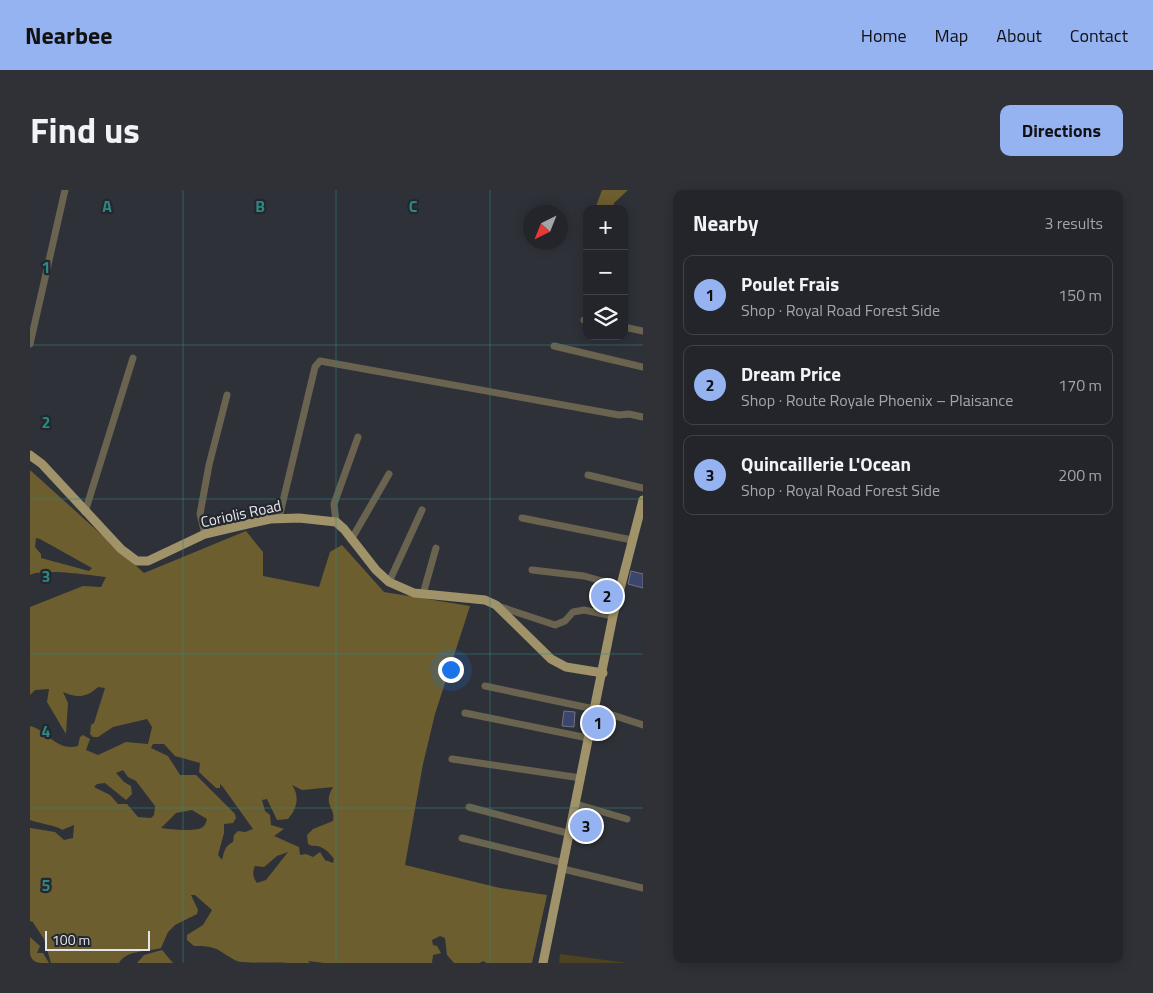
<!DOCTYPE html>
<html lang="en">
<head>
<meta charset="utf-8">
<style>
	:root { --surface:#23252b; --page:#2f3137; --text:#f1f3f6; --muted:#a3a5a9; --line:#404247; --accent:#95b2f1 }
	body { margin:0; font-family:"Titillium Web",sans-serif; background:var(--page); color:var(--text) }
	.controls { position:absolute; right:15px; top:15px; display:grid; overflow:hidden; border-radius:10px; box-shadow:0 2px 12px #0003 }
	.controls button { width:45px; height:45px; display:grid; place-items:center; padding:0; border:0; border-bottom:1px solid var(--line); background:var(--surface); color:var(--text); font:25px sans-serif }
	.compass { position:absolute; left:493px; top:15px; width:45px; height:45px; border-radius:50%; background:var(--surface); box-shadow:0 2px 12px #0003; rotate:223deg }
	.scale { position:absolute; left:15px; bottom:12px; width:105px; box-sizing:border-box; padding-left:5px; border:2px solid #e5e6ec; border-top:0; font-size:14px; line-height:18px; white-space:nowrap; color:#e5e6ec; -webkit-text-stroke:4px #25272f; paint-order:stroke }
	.you { position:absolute; left:420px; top:479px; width:18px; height:18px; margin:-12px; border:4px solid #fff; border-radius:50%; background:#1a73e8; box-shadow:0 0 0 8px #1a73e833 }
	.badge { display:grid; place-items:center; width:32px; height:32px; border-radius:50%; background:var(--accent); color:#111; font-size:16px; font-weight:700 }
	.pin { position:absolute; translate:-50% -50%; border:2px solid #fff; box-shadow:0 1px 5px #0006 }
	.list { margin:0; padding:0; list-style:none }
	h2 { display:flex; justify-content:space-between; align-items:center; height:65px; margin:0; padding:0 20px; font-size:21px }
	h2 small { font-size:16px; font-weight:400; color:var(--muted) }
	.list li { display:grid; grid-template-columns:32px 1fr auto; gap:15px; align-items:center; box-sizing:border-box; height:80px; margin:0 10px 10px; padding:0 10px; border:1px solid var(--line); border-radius:10px }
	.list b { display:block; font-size:19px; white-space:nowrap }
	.list p { margin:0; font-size:16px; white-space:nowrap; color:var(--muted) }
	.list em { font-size:16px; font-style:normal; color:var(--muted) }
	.icon { flex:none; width:28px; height:28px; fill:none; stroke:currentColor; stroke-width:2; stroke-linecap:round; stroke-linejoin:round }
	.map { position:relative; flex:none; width:613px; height:773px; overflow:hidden; border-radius:10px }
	header { display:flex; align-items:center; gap:30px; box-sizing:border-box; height:70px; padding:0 25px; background:var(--accent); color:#111 }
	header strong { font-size:24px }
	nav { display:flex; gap:28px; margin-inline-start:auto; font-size:18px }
	.intro { display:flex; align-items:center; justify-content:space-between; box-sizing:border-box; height:120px; padding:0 30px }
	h1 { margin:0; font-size:35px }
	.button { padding:12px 22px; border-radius:10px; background:var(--accent); color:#111; font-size:18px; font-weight:700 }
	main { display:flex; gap:30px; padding:0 30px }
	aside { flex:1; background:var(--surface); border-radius:10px; box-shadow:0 2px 12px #0003 }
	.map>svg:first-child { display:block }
	.green { fill:#4d4221 }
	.forest { fill:#6d5e2f; fill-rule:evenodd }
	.building { fill:#3c456d; stroke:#71747e }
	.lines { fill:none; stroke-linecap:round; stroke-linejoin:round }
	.minor { stroke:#69634f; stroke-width:7 }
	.major { stroke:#a0936a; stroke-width:9 }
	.grid { fill:none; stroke:#2f8781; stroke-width:1; stroke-opacity:0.55 }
	.labels { text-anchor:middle; stroke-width:4.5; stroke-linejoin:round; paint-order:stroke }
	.street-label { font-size:15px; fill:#e5e6ec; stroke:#25272f }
	.grid-label { font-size:16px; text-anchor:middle; font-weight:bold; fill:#2f8781; stroke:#25272f; stroke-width:4.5; stroke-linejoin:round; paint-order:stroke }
</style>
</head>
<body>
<header>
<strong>Nearbee</strong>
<nav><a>Home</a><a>Map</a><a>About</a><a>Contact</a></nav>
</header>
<div class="intro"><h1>Find us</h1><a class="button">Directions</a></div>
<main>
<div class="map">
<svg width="613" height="773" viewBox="0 0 613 773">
	<rect width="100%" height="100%" fill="#2f3139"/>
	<path class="green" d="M530,764L598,773H529Z"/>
	<g class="forest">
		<path d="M572,0H598L584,13L583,19H565Z"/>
		<path d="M0,280L114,383L216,341L233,362V386L289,397L300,362L312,355L354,402L440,416L405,524L393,574L375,675L470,698L517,705L502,773H456L454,771L449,773H424L417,765L415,748L410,746L402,750L403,755L407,756L411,763L403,765L402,773H294L278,771L280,773C265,773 221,773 210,772C189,764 192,755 164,756L157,750V745L173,735L182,720L165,705H161L168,720L167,724L145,735L138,742L131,758C117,762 96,760 89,773H21L14,749L2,731L0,732V638L25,642L34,650L43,648L44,635L32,640C29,636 7,633 0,630V536C16,539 26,562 48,556L50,547L53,545L60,549L56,560L68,565L96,552L118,554L122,537L117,529L83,537L68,547H63L60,544L61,535L64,533L75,498L68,497C56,508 47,508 33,502L38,513L36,544L17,512L19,499L5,500L0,505V417L53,396L71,397L76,387C59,385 13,378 0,385ZM6,348L10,349L62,378L59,381L11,368V364L5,357ZM123,554H134L145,566L170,573L169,582L186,598H190V594L193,597L223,639L215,642L208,641L204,645L203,652C195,656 194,661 192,670L188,665L194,643V634L203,633L206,628L205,624L166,585H150L138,566L121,558ZM93,580L98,587L106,591L125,616L124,625L121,628L108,627L97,614H88L80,605L64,597L67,594L75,593L96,610L102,604L101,596L94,592L86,583ZM262,595L272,600L303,597C292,616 306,617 303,631L283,639L277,645L278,654L282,656C291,654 299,662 304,669L303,673L295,670L290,662L283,667L276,664L270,665L269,657L244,646L254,639L241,635L240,625L235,621L232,610L237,609L247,630L258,629C267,619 270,606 262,595ZM162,620L177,629C176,631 176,634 174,636C168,643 139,639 131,638L146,623ZM258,662L236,690L227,693C223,688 222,682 225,676L234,677L247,666Z"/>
		<path d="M0,747L10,756L7,763H13L19,773H0Z"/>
		<path d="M132,760L143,773H107L114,765Z"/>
	</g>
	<g class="building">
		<path d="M601,381L613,384V398L598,394Z"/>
		<path d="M567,395L581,399L577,414L564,410Z"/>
		<path d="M534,521L545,522L544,537L532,536Z"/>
		<path d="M569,526L577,529L572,550L565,548Z"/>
		<path d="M555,624L569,628L564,642L551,638Z"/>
	</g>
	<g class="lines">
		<g class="minor">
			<path d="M554,130L557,131"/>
			<path d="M594,137L613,141"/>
			<path d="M0,154L35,0"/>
			<path d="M524,156L613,177"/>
			<path d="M558,285L613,298"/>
			<path d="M55,322L103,168"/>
			<path d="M249,328L285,177L290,171L589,225L599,224L613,227"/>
			<path d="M492,328L602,350"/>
			<path d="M306,332L304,314L328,247"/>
			<path d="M175,344L170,324L179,275L197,205"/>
			<path d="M321,350L359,284"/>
			<path d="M502,380L554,386L590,396"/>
			<path d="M359,392L392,320"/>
			<path d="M393,404L406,358"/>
			<path d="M468,416L525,435L535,431L543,422L554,420L583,426"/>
			<path d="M455,496L564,519L613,535"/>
			<path d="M435,523L558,548"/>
			<path d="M422,569L551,588"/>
			<path d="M546,614L597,629"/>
			<path d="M439,617L541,644"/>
			<path d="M432,648L534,673"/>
			<path d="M533,679L613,698"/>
		</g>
		<g class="major">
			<path d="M0,265L12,274L91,359L107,371H118L175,344L240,329L269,328L306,332L314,339L346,380L359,392L384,403L455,410L466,415L521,469L536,477L573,483"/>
			<path d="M513,773L583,426L613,310"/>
		</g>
	</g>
	<path class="grid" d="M153,0V773M306,0V773M460,0V773M0,155H613M0,309H613M0,464H613M0,618H613"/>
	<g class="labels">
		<g class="street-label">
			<text transform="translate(211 324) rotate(-12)" y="5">Coriolis Road</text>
		</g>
	</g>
	<g class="grid-label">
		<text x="77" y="22">A</text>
		<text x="230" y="22">B</text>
		<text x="383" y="22">C</text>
		<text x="16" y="83">1</text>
		<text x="16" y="238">2</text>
		<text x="16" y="392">3</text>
		<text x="16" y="547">4</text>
		<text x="16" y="701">5</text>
	</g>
</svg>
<div class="controls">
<button>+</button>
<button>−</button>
<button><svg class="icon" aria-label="layers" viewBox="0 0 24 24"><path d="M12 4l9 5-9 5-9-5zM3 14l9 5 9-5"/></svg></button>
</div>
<svg class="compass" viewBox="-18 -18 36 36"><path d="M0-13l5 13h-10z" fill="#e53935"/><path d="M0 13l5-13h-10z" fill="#a3a5a9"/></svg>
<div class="scale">100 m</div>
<div class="you"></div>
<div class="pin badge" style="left:568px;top:533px">1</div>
<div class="pin badge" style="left:577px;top:406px">2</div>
<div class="pin badge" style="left:556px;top:636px">3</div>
</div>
<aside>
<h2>Nearby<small>3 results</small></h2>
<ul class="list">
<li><span class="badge">1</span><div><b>Poulet Frais</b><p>Shop · Royal Road Forest Side</p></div><em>150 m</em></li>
<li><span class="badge">2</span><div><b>Dream Price</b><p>Shop · Route Royale Phoenix – Plaisance</p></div><em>170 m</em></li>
<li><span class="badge">3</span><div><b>Quincaillerie L'Ocean</b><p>Shop · Royal Road Forest Side</p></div><em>200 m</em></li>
</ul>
</aside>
</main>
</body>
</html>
